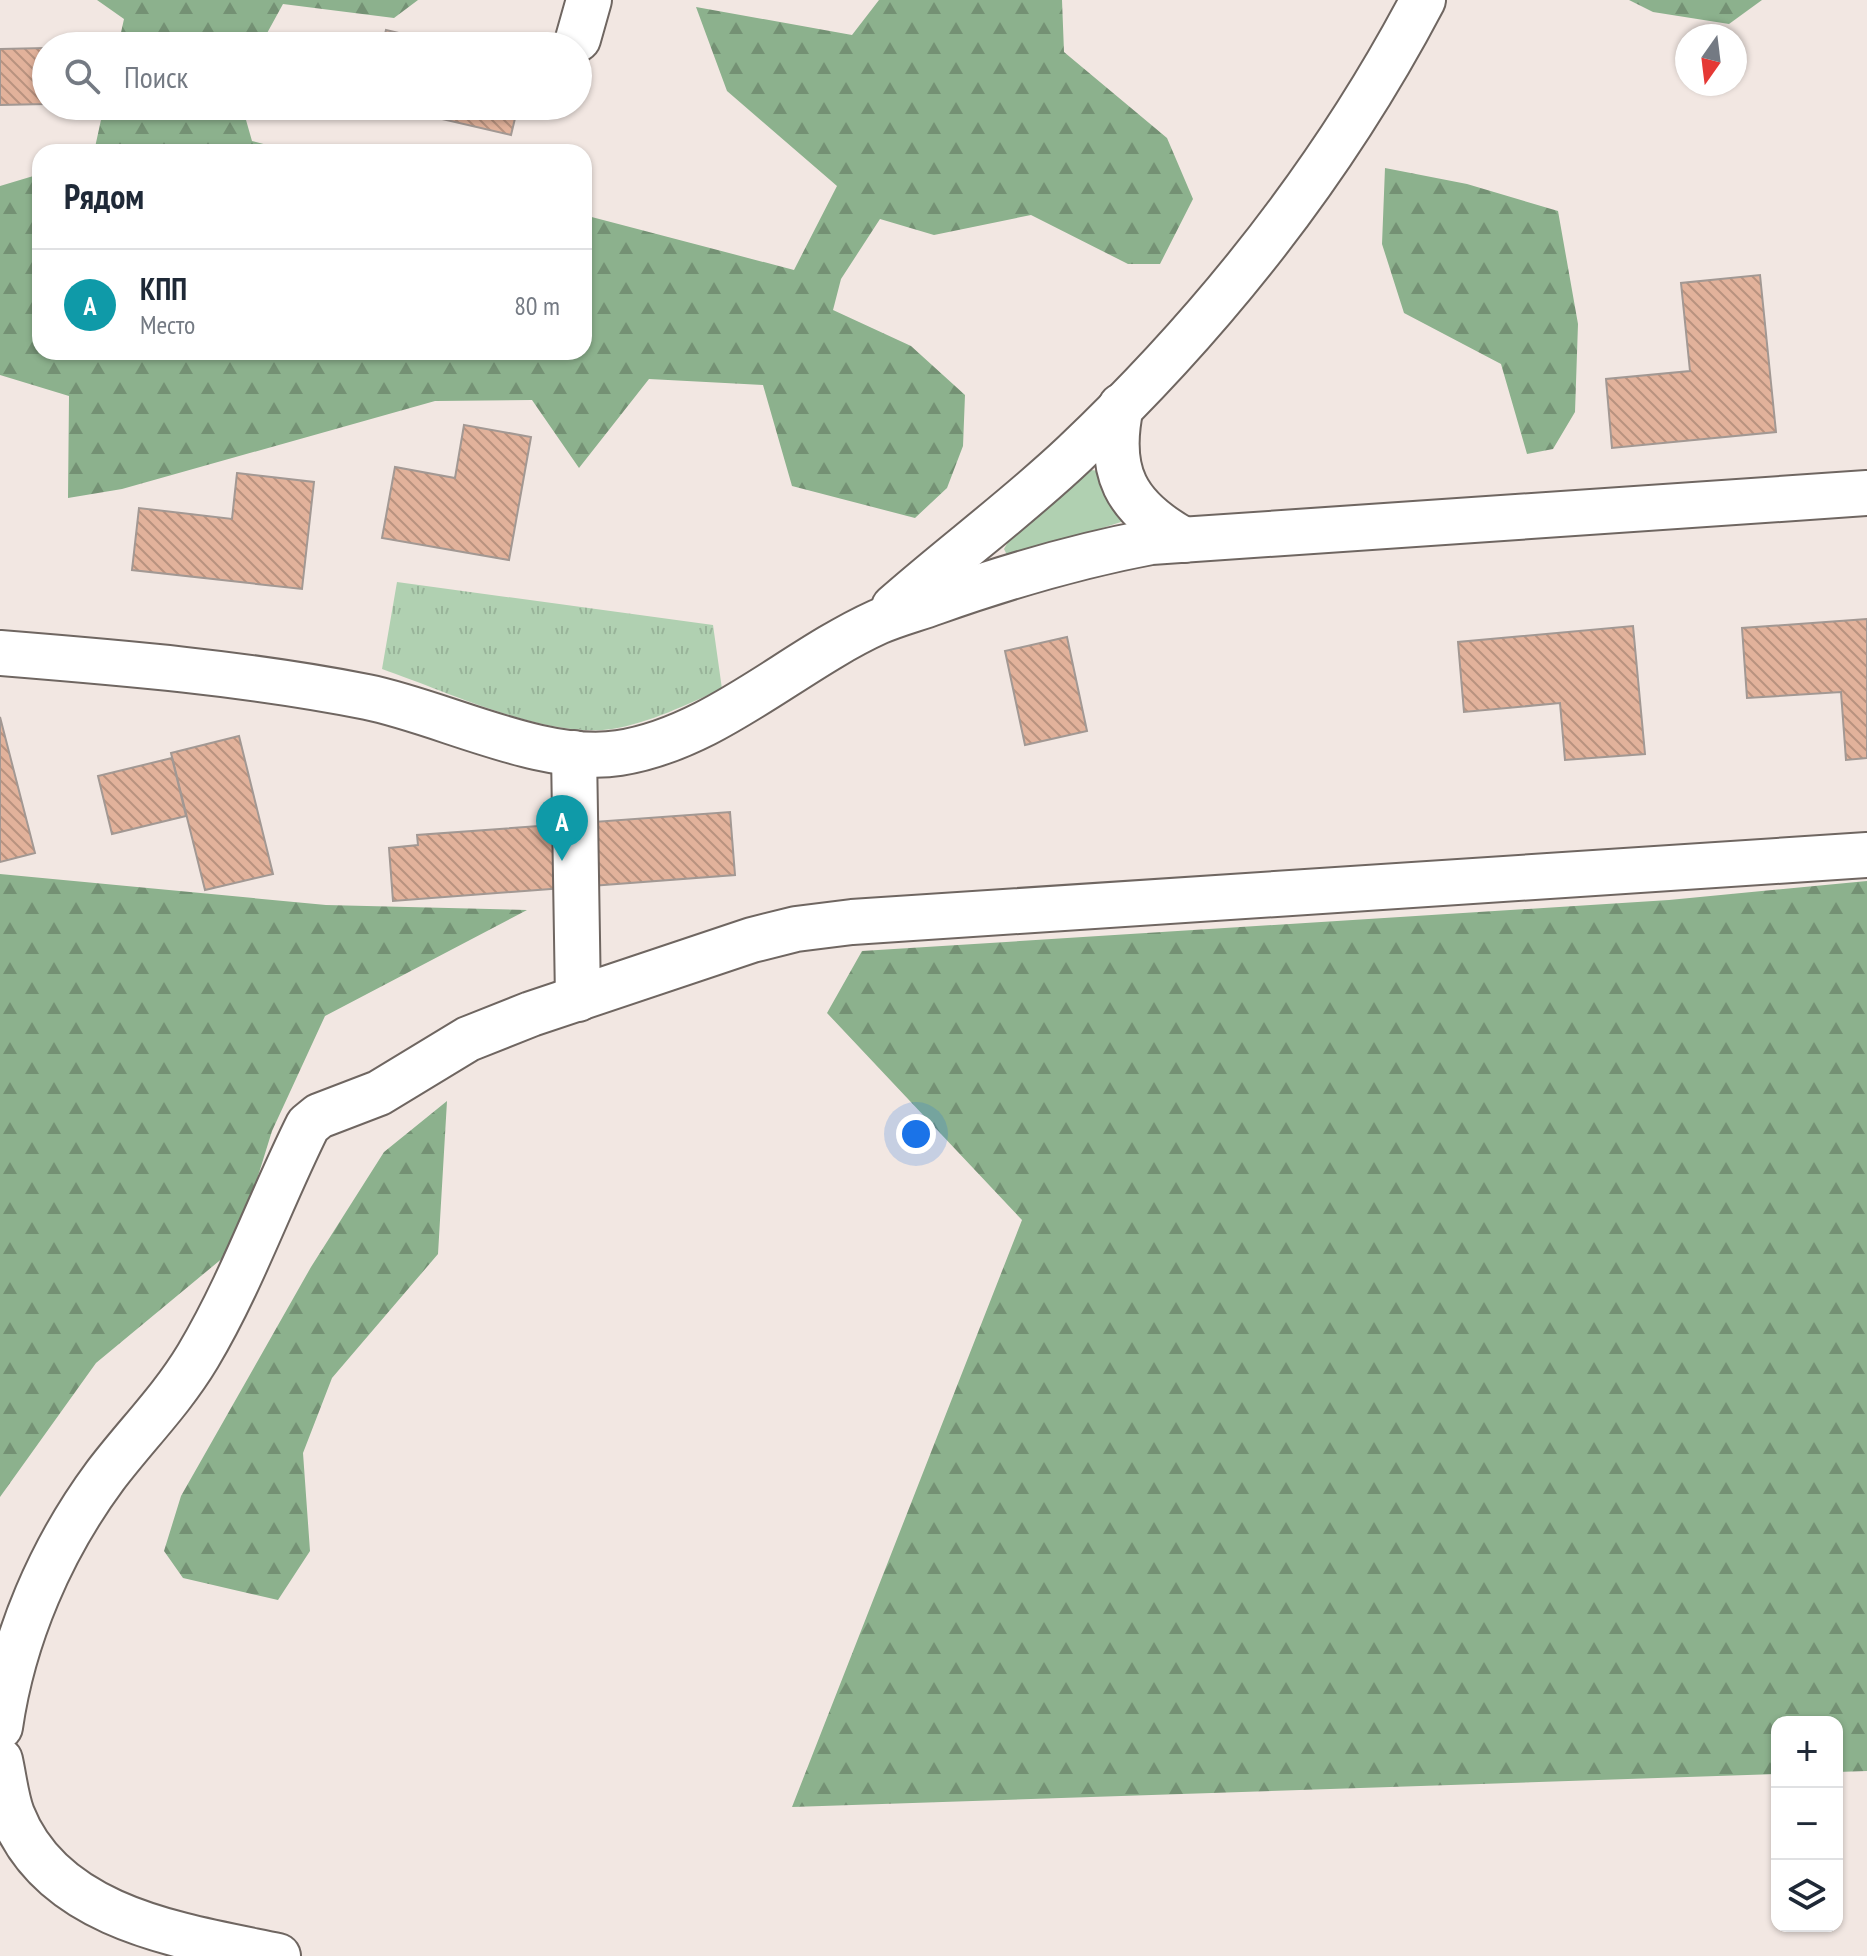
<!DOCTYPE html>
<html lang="ru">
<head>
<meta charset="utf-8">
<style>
	:root { --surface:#fff; --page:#f2f2f3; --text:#1f2937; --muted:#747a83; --line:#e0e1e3; --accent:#0f766e }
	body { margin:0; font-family:"PT Sans Narrow",sans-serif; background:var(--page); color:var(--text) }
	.controls { position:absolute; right:24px; bottom:24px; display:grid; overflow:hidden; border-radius:16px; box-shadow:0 2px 6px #0004 }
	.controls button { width:72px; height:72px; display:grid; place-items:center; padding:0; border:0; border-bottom:2px solid var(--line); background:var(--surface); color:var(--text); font:40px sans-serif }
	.compass { position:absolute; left:1675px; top:24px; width:72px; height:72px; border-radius:50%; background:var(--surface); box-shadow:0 2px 6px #0004; rotate:194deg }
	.you { position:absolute; left:916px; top:1134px; width:28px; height:28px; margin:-20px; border:6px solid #fff; border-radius:50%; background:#1a73e8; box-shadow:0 0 0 12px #1a73e833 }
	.badge { display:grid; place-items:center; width:52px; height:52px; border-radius:50%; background:var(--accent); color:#fff; font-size:26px; font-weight:700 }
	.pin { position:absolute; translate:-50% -66px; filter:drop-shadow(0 2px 4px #0008) }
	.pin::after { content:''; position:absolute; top:42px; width:28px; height:24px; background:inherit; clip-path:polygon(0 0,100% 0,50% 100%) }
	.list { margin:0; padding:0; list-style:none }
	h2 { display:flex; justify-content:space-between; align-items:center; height:104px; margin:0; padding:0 32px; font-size:34px }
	h2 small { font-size:26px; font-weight:400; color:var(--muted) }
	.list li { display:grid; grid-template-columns:52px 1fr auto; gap:24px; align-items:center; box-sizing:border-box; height:112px; padding:0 32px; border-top:2px solid var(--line) }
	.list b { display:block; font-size:30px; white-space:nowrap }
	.list p { margin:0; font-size:26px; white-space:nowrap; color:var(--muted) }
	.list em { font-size:26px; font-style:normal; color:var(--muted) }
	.icon { flex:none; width:44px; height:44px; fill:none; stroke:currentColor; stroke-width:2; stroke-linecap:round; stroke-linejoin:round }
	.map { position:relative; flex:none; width:1867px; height:1956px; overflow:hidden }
	.search { position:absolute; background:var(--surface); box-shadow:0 2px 6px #0004; left:32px; top:32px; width:560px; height:88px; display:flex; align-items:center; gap:20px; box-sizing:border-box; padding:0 28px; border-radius:44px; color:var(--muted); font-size:30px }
	.panel { position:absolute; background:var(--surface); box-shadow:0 2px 6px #0004; left:32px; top:144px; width:560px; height:216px; border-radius:24px }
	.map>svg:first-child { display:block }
	.grass { fill:#b0d0b1 }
	.forest { fill:url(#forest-firs) }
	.park { fill:url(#park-tufts) }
	.building { fill:url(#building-back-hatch); stroke:#a29893; stroke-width:2 }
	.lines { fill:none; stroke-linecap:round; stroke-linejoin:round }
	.minor-casing { stroke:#6f6661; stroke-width:48 }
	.minor { stroke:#fff; stroke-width:44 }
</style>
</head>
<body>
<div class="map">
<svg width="1867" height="1956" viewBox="0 0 1867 1956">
	<defs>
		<pattern id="forest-firs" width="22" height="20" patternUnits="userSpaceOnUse" patternTransform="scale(2)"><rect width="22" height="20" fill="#8cb18d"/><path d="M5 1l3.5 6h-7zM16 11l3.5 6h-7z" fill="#749174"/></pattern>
		<pattern id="park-tufts" width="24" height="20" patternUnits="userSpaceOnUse" patternTransform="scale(2)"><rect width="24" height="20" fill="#b0d0b1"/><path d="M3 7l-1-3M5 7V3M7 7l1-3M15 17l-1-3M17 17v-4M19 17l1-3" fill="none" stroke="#98b399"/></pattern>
		<pattern id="building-back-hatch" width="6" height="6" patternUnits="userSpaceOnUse" patternTransform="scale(2)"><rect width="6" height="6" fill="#e2b29b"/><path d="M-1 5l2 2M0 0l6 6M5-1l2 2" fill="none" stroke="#b8927f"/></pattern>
	</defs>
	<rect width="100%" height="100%" fill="#f2e7e2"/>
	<path class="grass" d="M1091,470L1100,471L1124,521L1016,556L1007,555L1004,549L1008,542Z"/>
	<g class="forest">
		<path d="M97,0H418L394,18L283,4L260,46H118L124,19Z"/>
		<path d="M879,0H1062L1064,52L1167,138L1193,199L1160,264H1128L1031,215L934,235L880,219L841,279L833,310L911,346L965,395L963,446L947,488L915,518L792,486L763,385L649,379L579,468L532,400L435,401L122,489L68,498L69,396L0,375V186L40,174V352H584V215L794,270L837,186L727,91L696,7L852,35Z"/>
		<path d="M1629,0H1762L1729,24L1653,12Z"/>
		<path d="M104,106H242L252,141L294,152H94Z"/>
		<path d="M1385,168L1467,184L1558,211L1578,324L1575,412L1553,449L1527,454L1501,364L1404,313L1382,244Z"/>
		<path d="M0,874L326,905L527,910L325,1016L272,1131L236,1247L96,1363L0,1497Z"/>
		<path d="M1867,881V1771L1837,1772V1722H1777V1774L792,1807L1022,1220L827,1013L862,951L1669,900Z"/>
		<path d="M447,1101L438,1254L332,1378L303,1453L310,1551L278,1600L183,1578L164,1551L181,1496L311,1267L384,1152Z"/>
	</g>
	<path class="park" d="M397,582L713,625L722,689C687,704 650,723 612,729C546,739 446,691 382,669Z"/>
	<g class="building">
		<path d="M386,30L454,46H382Z"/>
		<path d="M46,48V104L0,105V49Z"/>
		<path d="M386,106H518L511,135Z"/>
		<path d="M1760,275L1776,432L1612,448L1606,379L1690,371L1681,283Z"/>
		<path d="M464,425L531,437L509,560L382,538L395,467L455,478Z"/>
		<path d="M237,473L314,482L302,589L132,570L139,508L232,519Z"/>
		<path d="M1867,619V758L1846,760L1841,692L1747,698L1742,628Z"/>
		<path d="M1633,626L1645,754L1565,760L1560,703L1464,712L1458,642Z"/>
		<path d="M1067,637L1087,731L1025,745L1005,651Z"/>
		<path d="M0,717L35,853L0,862Z"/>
		<path d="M239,736L273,874L205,890L171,753Z"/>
		<path d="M172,758L186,816L112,834L98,776Z"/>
		<path d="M730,812L735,875L393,901L389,848L418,845L417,835Z"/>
	</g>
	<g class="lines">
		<g class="minor-casing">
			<g id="minor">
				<path d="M578,39L589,0"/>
				<path d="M1121,406C1107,472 1125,507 1184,540"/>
				<path d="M894,607C953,555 1017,508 1074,454C1214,321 1333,171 1423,0"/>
				<path d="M0,653C123,663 246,673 367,697C442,712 543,765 619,753C715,738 792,661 878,622C896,614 916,609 935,602C1006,577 1076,556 1151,542L1867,493"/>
				<path d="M574,753L578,999"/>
				<path d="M0,1727C13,1637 51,1549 105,1476C136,1435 171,1401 198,1356C242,1282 270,1201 308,1125L319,1116L379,1093L468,1039L531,1014L752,940L796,929L852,922L1867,855"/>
				<path d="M0,1760C4,1778 6,1798 12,1814C53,1919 182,1936 278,1956"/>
			</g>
		</g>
		<use href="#minor" class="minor"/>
	</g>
</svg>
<div class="controls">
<button>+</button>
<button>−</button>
<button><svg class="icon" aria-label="layers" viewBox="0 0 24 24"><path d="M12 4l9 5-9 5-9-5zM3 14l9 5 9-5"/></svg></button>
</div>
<svg class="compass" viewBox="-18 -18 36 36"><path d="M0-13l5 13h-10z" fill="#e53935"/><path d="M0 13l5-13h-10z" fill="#747a83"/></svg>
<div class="you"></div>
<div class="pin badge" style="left:562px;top:861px;background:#0f9aa8">A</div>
<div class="search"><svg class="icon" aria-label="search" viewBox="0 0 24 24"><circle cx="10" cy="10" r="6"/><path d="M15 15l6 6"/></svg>Поиск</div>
<section class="panel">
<h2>Рядом<small></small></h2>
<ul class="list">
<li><span class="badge" style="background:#0f9aa8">A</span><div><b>КПП</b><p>Место</p></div><em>80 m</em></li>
</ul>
</section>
</div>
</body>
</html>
